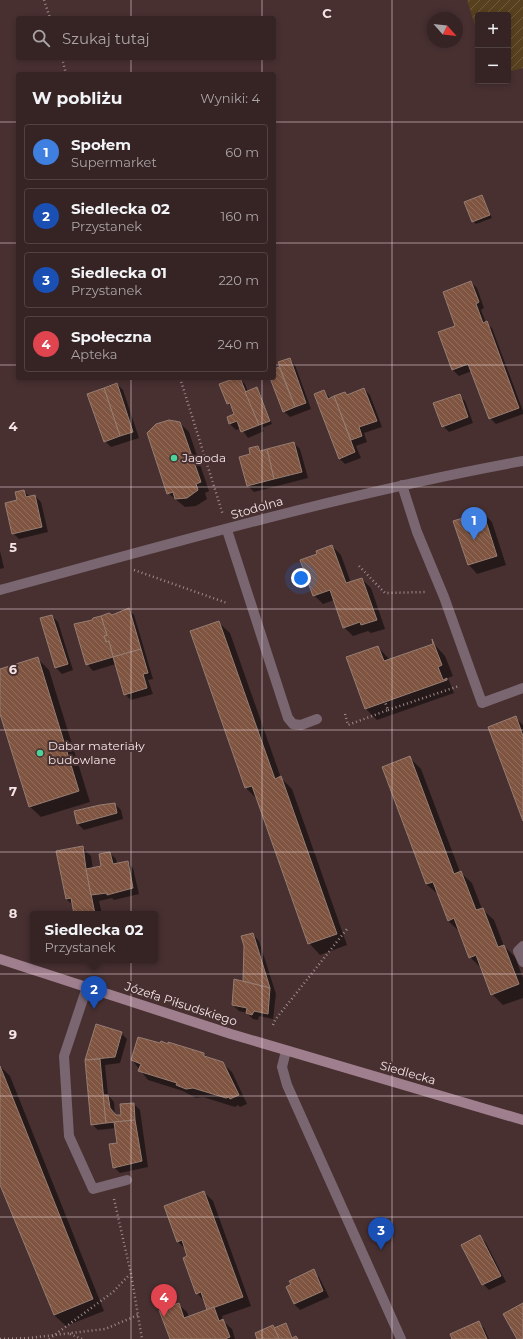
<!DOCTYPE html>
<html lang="pl">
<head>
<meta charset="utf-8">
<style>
	:root { --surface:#362425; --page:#413032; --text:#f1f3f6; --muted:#aaa4a7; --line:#504142; --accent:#4cd39a }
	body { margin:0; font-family:Montserrat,sans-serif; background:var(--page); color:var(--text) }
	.controls { position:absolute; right:12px; top:12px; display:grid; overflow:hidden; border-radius:4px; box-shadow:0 2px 6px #0003 }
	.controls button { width:36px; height:36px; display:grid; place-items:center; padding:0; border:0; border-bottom:1px solid var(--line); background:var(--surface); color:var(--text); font:20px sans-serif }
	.compass { position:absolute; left:427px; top:12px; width:36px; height:36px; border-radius:50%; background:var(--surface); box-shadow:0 2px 6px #0003; rotate:117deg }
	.you { position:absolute; left:301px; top:578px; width:14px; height:14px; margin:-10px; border:3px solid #fff; border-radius:50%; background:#1a73e8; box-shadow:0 0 0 6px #1a73e833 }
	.badge { display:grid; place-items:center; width:26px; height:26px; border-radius:50%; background:var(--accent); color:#fff; font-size:13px; font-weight:700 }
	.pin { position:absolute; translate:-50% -33px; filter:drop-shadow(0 1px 2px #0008) }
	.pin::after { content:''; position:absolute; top:21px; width:14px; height:12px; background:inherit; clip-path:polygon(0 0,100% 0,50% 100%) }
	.popup { position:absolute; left:30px; top:911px; width:128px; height:52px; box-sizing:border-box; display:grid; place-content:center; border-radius:4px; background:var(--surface); filter:drop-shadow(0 1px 3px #0005); font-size:13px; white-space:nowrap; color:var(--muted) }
	.popup b { font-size:15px; color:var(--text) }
	.popup::after { content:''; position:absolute; left:50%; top:100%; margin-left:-8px; border:8px solid transparent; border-top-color:var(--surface) }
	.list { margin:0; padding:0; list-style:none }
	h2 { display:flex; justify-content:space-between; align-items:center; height:52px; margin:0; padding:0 16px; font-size:17px }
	h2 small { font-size:13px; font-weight:400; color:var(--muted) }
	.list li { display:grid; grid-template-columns:26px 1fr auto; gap:12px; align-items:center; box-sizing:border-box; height:56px; margin:0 8px 8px; padding:0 8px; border:1px solid var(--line); border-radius:4px }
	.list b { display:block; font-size:15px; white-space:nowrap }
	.list p { margin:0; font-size:13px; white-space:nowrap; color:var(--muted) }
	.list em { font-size:13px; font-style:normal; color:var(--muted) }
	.icon { flex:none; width:22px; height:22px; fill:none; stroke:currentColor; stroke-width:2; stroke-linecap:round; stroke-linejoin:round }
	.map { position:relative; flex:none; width:523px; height:1339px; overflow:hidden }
	.search { position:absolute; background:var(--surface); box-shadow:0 2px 6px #0003; left:16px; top:16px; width:260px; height:44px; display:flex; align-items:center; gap:10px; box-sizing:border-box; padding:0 14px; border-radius:4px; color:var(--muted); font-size:15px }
	.panel { position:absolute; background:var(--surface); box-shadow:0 2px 6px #0003; left:16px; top:72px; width:260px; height:308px; border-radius:4px }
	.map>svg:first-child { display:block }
	.garden { fill:url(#garden-furrows) }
	.shadow { fill:#0007 }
	.building { fill:url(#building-back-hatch); stroke:#967d72 }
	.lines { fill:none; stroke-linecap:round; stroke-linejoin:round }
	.path { stroke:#9f8a8b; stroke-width:2.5; stroke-dasharray:1 3; stroke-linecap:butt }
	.service { stroke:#7a6670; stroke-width:10 }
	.minor { stroke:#7a6670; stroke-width:10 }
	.tertiary { stroke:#7a6670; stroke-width:10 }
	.secondary { stroke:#9f7f8e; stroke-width:10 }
	.grid { fill:none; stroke:#f5e4e5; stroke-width:1; stroke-opacity:0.55 }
	.poi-dot { fill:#4cd39a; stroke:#483031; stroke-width:1.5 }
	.labels { text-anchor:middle; stroke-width:4; stroke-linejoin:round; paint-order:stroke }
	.poi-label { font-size:12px; fill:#f5e4e5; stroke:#483031; text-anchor:start }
	.street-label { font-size:12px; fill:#f5e4e5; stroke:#483031 }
	.grid-label { font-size:13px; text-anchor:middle; font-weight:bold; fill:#f5e4e5; stroke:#483031; stroke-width:4; stroke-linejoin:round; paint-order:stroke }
</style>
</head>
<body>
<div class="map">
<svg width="523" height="1339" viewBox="0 0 523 1339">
	<defs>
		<pattern id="garden-furrows" width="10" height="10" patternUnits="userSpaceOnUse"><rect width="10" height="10" fill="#57401e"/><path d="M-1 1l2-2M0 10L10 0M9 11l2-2" fill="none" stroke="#705b3f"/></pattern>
		<pattern id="building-back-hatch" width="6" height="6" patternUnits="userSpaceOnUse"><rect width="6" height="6" fill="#7f5541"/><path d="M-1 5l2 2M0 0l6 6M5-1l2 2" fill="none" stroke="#926d5c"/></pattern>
	</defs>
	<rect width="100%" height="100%" fill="#483031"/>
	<path class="garden" d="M467,0H523V68L508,72V15H478V35Z"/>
	<g class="shadow">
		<path d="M482,196L492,218L476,224L473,221Z"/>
		<path d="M471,282L477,288L484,308L481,310L486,323L492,328L523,411V414L496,424L490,418L472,371L459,376L453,370L456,326Z"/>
		<path d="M289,359L295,365L311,409L290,417L284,411L271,378H274V370L280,367Z"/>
		<path d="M239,378L245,384L248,392L257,388L259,391L272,424L262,428L264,431L248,438L241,428L236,430L230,424L236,415L233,409L228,403Z"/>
		<path d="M117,384L123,390L139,438L111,447L105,441Z"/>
		<path d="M364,389L370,395L382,427L364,433L367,442L356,446L361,458L345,464L339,458L324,391L331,399L345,393L348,395Z"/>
		<path d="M459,395L465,401L473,423L449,432L443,426Z"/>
		<path d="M180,423L189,432L209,491L205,493L207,499L196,506L185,507L168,493Z"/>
		<path d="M294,443L300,449L308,478L254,492L248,486L252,454L258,447L263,452Z"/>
		<path d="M24,491L30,497L35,496L41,502L48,532L19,539L13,533L18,500Z"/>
		<path d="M483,513L492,522L506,565L477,574L469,565L455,522Z"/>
		<path d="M332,546L341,555L351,583L362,579L371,588L385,629L371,633L368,631L353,636L344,627L334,600L323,604L314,595L319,555Z"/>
		<path d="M0,551L4,568L0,569Z"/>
		<path d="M128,609L134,615L153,679L148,680L153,694L131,700L125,694L116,664L93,671L87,664L112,616Z"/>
		<path d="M52,616L58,622L73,670L62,674L56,668L41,619Z"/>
		<path d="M218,622L230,633L281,778L292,789L347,945L320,955L309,943L257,799L246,788Z"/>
		<path d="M434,644L445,656L453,676L448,678L454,693L377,720L366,709L378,647L390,660Z"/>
		<path d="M38,659L49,670L90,802L41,817L29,806L0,711V670Z"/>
		<path d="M516,718L523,725V819Z"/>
		<path d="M410,758L421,769L460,872L472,883L482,909L494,920L504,946L515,957L523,978V998L503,1005L492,994L481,968L470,957L460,932L448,921L439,895L426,884Z"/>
		<path d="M115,804L121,810L123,819L84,830L78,824Z"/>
		<path d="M82,847L91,856L93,869L103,867L110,853L116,859L117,864L127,862L133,868L139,894L114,900L112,898L99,901L102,914H75L73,905L66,899Z"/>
		<path d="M253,934L259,941L276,994L273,1019L259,1016L258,1020L253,1019L247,1013L239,1011L233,1005L244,983L245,946Z"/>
		<path d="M97,1026L121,1033L127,1039L120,1063L105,1065L108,1095L114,1102L115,1115L122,1116L134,1104L140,1110L148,1167L120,1173L114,1167L118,1144L116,1128L98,1130L92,1124L86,1060Z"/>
		<path d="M204,1054L209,1059L222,1063L232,1072L247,1104L240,1107L238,1105L235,1107L203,1097L196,1098L183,1091L148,1080L132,1060Z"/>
		<path d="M0,1066L10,1076L104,1311L66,1326L54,1315L0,1183Z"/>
		<path d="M204,1192L213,1201L251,1306L222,1316L224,1322L232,1329L235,1339H171L178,1304L187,1312L189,1317L209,1311L205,1302L197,1293L186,1250L178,1242L165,1206Z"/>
		<path d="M480,1237L486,1243L506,1282L489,1290L483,1284Z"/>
		<path d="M313,1271L319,1277L329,1297L300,1310L294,1304Z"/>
		<path d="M478,1322L484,1328L489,1339H453Z"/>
		<path d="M286,1324L293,1338L298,1339H259L273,1326L275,1329Z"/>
	</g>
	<g class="building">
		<path d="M482,195L490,215L472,222L464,202Z"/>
		<path d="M471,281L479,302L476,304L483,323L487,321L519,408L489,419L468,364L452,370L438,332L455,326L443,292Z"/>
		<path d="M290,358L306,403L295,407L278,362Z"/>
		<path d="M279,367L295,407L283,412L270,378H274V369Z"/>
		<path d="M236,378H240L259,425L241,432L237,421L229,424L227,417L234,414L230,403L227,404L219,384Z"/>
		<path d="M117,383L133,432L120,436L104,388Z"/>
		<path d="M257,387L270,421L259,425L245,392Z"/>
		<path d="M104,388L120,436L104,442L87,394Z"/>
		<path d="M364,388L377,421L359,427L362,436L351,440L334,396L345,392L347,395Z"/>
		<path d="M324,390L328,399L334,396L355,452L339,459L314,394Z"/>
		<path d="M460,394L468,417L442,427L433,403Z"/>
		<path d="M169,420L180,422L201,482L196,484L198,490L187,498L175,499L173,492L167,494L147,433L156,424Z"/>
		<path d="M294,442L302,472L274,479L267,449Z"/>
		<path d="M258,446L260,451L267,449L274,479L247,486L239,457L250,454L249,448Z"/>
		<path d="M24,490L26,497L35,495L42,527L12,534L5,503L17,500L15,492Z"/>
		<path d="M483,512L497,556L468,565L453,521Z"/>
		<path d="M332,545L346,583L362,578L377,620L361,625L360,622L343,628L330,590L313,596L300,560L317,554L316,551Z"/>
		<path d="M129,608L141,649L113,657L109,641L106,642L104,636L107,635L101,616L109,613L112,615Z"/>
		<path d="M52,615L68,664L55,668L40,618Z"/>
		<path d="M101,616L107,635L104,636L106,642L109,641L113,657L86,665L74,624L92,620L93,618Z"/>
		<path d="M219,621L275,779L281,776L337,934L308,944L252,786L245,788L190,631Z"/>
		<path d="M432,639L442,665L438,667L443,680L447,678V680L365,709L346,657L378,646L384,661L433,644Z"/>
		<path d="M141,649L148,673L143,674L147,688L124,695L113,657Z"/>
		<path d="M38,657L79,791L29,807L0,714V669Z"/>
		<path d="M516,716L523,736V821L488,727Z"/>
		<path d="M410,756L454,874L461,871L476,910L483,908L498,947L504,945L519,984L491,995L476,955L469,958L454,918L448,921L433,882L426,884L382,767Z"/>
		<path d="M115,803L117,813L77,824L74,811L100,805Z"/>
		<path d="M83,846L86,869L95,914H74L71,898L66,899L56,851Z"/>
		<path d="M110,852L113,864L128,861L133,888L107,895V893L91,895L86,869L101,866L99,854Z"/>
		<path d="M253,933L270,988L243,981L244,946L241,936Z"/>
		<path d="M234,979L270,988L268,1014L254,1011L252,1015L246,1013L247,1008L232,1005Z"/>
		<path d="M96,1024L122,1032L115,1057L85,1060Z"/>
		<path d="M138,1037L160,1043L161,1041L168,1044V1042L204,1053V1056L223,1062L239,1095L230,1099L229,1097L226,1098L193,1088L186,1089L176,1085L177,1083L138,1071L141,1064L131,1060Z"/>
		<path d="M100,1059L106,1123L91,1125L85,1060Z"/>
		<path d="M0,1066L93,1299L54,1315L0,1185Z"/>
		<path d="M103,1095H108L110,1108L116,1115H121L120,1104L134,1103L135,1120L106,1123Z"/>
		<path d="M135,1120L142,1161L113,1168L109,1144L117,1143L114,1122Z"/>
		<path d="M204,1191L243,1297L207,1310L201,1292L196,1294L183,1258L187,1256L182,1240L177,1242L164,1206Z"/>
		<path d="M480,1235L501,1276L482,1285L461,1245Z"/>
		<path d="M314,1269L323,1291L294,1304L286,1287L291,1284L289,1281Z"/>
		<path d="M179,1303L184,1318L214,1307L219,1321L223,1319L230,1337L225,1339H170L159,1310Z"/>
		<path d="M523,1303V1339H517L503,1314Z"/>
		<path d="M479,1321L487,1339H452L450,1334Z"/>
		<path d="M286,1323L292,1338L296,1336L298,1339H279L274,1328Z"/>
		<path d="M273,1325L279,1339H257L255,1333Z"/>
	</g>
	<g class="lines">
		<g class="path">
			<path d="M44,0L50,18"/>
			<path d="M62,58L66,74"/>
			<path d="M180,378L223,515"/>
			<path d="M359,566L385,593L426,592"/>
			<path d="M134,570L227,603"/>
			<path d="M388,710L459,686"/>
			<path d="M345,714L348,725L388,710L385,702"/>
			<path d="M273,1025L275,1020L347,929"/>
			<path d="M114,1199L131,1274L142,1339"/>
			<path d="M70,1334L82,1339"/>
			<path d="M0,1339L29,1338L105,1329L138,1315"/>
			<path d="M49,1339L113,1292L130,1274"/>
		</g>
		<g class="service">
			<path d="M402,485L417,532L444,597L482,703L523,688"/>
			<path d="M227,530L288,718L293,724L301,725L317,719"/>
			<path d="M523,946L518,951L523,962"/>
			<path d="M87,987L64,1056L69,1136L93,1189L127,1180"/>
		</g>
		<path class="minor" d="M0,590C173,543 346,493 523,461"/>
		<path class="tertiary" d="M286,1051L282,1067L287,1085L401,1339"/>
		<path class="secondary" d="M0,959L231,1034L523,1120"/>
	</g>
	<path class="grid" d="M131,0V18M262,0V18M392,0V1339M131,58V74M262,58V74M0,122H18M274,122H523M0,243H18M274,243H523M0,365H18M274,365H523M131,378V1339M262,378V1339M0,487H523M0,609H523M0,730H523M0,852H523M0,974H523M0,1096H523M0,1217H523"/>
	<g class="poi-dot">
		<circle cx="174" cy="458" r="4"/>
		<circle cx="40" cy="753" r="4"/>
	</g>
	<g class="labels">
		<g class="poi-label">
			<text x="182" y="462">Jagoda</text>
			<text x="48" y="750">Dabar materiały<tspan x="48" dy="14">budowlane</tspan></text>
		</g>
		<g class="street-label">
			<text transform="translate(257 508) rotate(-16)" y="4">Stodolna</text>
			<text transform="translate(181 1004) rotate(18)" y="4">Józefa Piłsudskiego</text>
			<text transform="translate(408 1073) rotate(16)" y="4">Siedlecka</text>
		</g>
	</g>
	<g class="grid-label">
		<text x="327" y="18">C</text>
		<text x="13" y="431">4</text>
		<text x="13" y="552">5</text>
		<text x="13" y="674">6</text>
		<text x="13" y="796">7</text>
		<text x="13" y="918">8</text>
		<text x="13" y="1039">9</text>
	</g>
</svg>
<div class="controls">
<button>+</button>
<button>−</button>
</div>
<svg class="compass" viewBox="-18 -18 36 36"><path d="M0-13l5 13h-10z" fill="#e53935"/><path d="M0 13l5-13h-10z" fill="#aaa4a7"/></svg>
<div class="you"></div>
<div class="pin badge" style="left:474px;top:540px;background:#3f7fe0">1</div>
<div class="pin badge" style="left:94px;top:1009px;background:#1a4fb4">2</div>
<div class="popup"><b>Siedlecka 02</b>Przystanek</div>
<div class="pin badge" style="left:381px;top:1250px;background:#1a4fb4">3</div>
<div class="pin badge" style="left:164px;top:1317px;background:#e0444e">4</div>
<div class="search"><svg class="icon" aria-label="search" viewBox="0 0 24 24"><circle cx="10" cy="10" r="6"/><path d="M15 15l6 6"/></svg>Szukaj tutaj</div>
<section class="panel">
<h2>W pobliżu<small>Wyniki: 4</small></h2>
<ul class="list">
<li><span class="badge" style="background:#3f7fe0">1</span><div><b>Społem</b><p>Supermarket</p></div><em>60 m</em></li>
<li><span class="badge" style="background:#1a4fb4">2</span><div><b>Siedlecka 02</b><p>Przystanek</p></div><em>160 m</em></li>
<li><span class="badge" style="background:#1a4fb4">3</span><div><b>Siedlecka 01</b><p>Przystanek</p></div><em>220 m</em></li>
<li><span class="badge" style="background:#e0444e">4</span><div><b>Społeczna</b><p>Apteka</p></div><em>240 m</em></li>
</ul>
</section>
</div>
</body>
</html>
